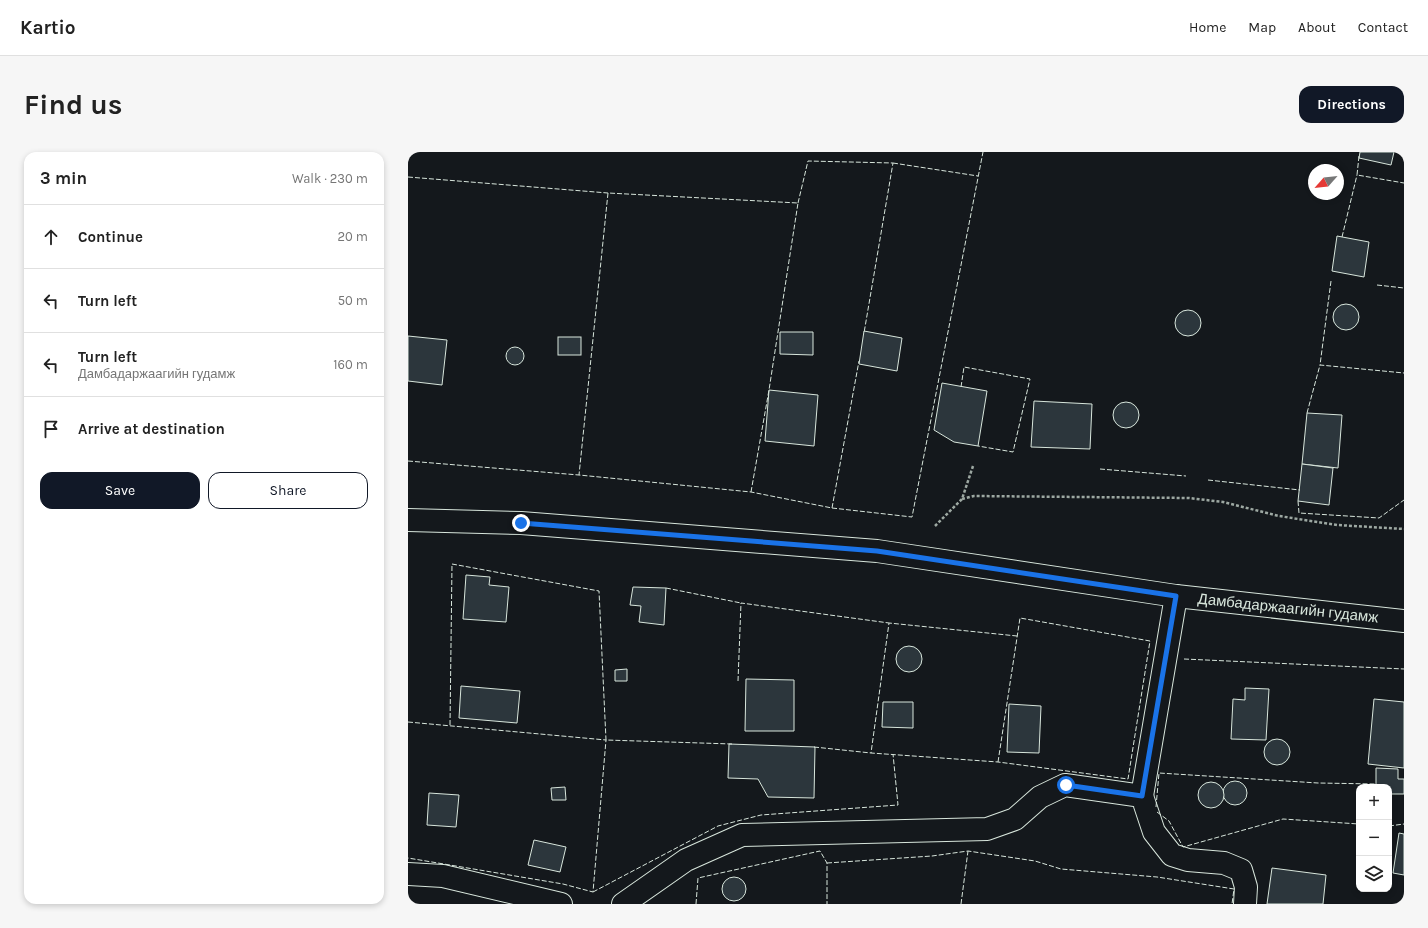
<!DOCTYPE html>
<html lang="en">
<head>
<meta charset="utf-8">
<style>
	:root { --surface:#fff; --page:#f6f6f6; --text:#222; --muted:#767676; --line:#e0e0e0; --accent:#111827 }
	body { margin:0; font-family:Karla,sans-serif; background:var(--page); color:var(--text) }
	.controls { position:absolute; right:12px; bottom:12px; display:grid; overflow:hidden; border-radius:8px; box-shadow:0 2px 6px #0003 }
	.controls button { width:36px; height:36px; display:grid; place-items:center; padding:0; border:0; border-bottom:1px solid var(--line); background:var(--surface); color:var(--text); font:20px sans-serif }
	.compass { position:absolute; left:900px; top:12px; width:36px; height:36px; border-radius:50%; background:var(--surface); box-shadow:0 2px 6px #0003; rotate:243deg }
	.stop { position:absolute; width:12px; height:12px; margin:-9px; border:3px solid #1a73e8; border-radius:50%; background:#fff }
	.stop.end { background:#1a73e8; border-color:#fff; box-shadow:0 1px 4px #0008 }
	.list { margin:0; padding:0; list-style:none }
	h2 { display:flex; justify-content:space-between; align-items:center; height:52px; margin:0; padding:0 16px; font-size:17px }
	h2 small { font-size:13px; font-weight:400; color:var(--muted) }
	.list li { display:grid; grid-template-columns:26px 1fr auto; gap:12px; align-items:center; box-sizing:border-box; height:64px; padding:0 16px; border-top:1px solid var(--line) }
	.list b { display:block; font-size:15px; white-space:nowrap }
	.list p { margin:0; font-size:13px; white-space:nowrap; color:var(--muted) }
	.list em { font-size:13px; font-style:normal; color:var(--muted) }
	.actions { display:flex; gap:8px; padding:12px 16px }
	.actions a { flex:1; padding:9px 0; border:1px solid var(--accent); border-radius:12px; text-align:center; font-size:14px; color:var(--accent) }
	.actions .main { background:var(--accent); color:#fff }
	.icon { flex:none; width:22px; height:22px; fill:none; stroke:currentColor; stroke-width:2; stroke-linecap:round; stroke-linejoin:round }
	.map { position:relative; flex:none; width:996px; height:752px; overflow:hidden; border-radius:12px }
	header { display:flex; align-items:center; gap:24px; box-sizing:border-box; height:56px; padding:0 20px; background:var(--surface); border-bottom:1px solid var(--line) }
	header strong { font-size:19px }
	nav { display:flex; gap:22px; margin-inline-start:auto; font-size:14px }
	.intro { display:flex; align-items:center; justify-content:space-between; box-sizing:border-box; height:96px; padding:0 24px }
	h1 { margin:0; font-size:28px }
	.button { padding:10px 18px; border-radius:12px; background:var(--accent); color:#fff; font-size:14px; font-weight:700 }
	main { display:flex; gap:24px; padding:0 24px }
	aside { flex:1; background:var(--surface); border-radius:12px; box-shadow:0 2px 6px #0003 }
	.map>svg:first-child { display:block }
	.building { fill:#2c363c; stroke:#d8e6dc }
	.lines { fill:none; stroke-linecap:round; stroke-linejoin:round }
	.street-casing { stroke:#d8e6dc; stroke-width:24 }
	.secondary-casing { stroke:#d8e6dc; stroke-width:24 }
	.path { stroke:#9da8a2; stroke-width:2.5; stroke-dasharray:3 2; stroke-linecap:butt }
	.street { stroke:#14181c; stroke-width:22 }
	.secondary { stroke:#14181c; stroke-width:22 }
	.fence { stroke:#d8e6dc; stroke-width:1; stroke-dasharray:5 2; stroke-linecap:butt }
	.route { stroke:#1a73e8; stroke-width:5 }
	.labels { text-anchor:middle; stroke-width:3; stroke-linejoin:round; paint-order:stroke }
	.street-label { font-size:15px; fill:#d8e6dc; stroke:#14181c }
</style>
</head>
<body>
<header>
<strong>Kartio</strong>
<nav><a>Home</a><a>Map</a><a>About</a><a>Contact</a></nav>
</header>
<div class="intro"><h1>Find us</h1><a class="button">Directions</a></div>
<main>
<aside>
<h2>3 min<small>Walk · 230 m</small></h2>
<ul class="list">
<li><svg class="icon" aria-label="ahead" viewBox="0 0 24 24"><path d="M12 20V5M6 11l6-6 6 6"/></svg><div><b>Continue</b></div><em>20 m</em></li>
<li><svg class="icon" aria-label="left" viewBox="0 0 24 24"><path d="M17 20v-9H6M10 6l-5 5 5 5"/></svg><div><b>Turn left</b></div><em>50 m</em></li>
<li><svg class="icon" aria-label="left" viewBox="0 0 24 24"><path d="M17 20v-9H6M10 6l-5 5 5 5"/></svg><div><b>Turn left</b><p>Дамбадаржаагийн гудамж</p></div><em>160 m</em></li>
<li><svg class="icon" aria-label="arrive" viewBox="0 0 24 24"><path d="M6 21V4h12l-3 4 3 4H6"/></svg><div><b>Arrive at destination</b></div></li>
</ul>
<div class="actions"><a class="main">Save</a><a>Share</a></div>
</aside>
<div class="map">
<svg width="996" height="752" viewBox="0 0 996 752">
	<rect width="100%" height="100%" fill="#14181c"/>
	<g class="building">
		<path d="M952,0H986L983,13L951,6Z"/>
		<path d="M929,84L961,90L956,125L924,119Z"/>
		<circle cx="938" cy="165" r="13"/>
		<circle cx="780" cy="171" r="13"/>
		<path d="M456,179L494,186L489,219L451,212Z"/>
		<path d="M372,180H405V203L372,202Z"/>
		<path d="M0,184L39,188L34,233L0,229Z"/>
		<rect x="150" y="185" width="23" height="18"/>
		<circle cx="107" cy="204" r="9"/>
		<path d="M534,231L579,239L570,294L546,290L526,278Z"/>
		<path d="M361,238L410,243L406,294L357,289Z"/>
		<path d="M626,249L684,252L682,297L623,295Z"/>
		<circle cx="718" cy="263" r="13"/>
		<path d="M899,261L934,263L930,316L894,312Z"/>
		<path d="M894,312L925,316L921,353L890,349Z"/>
		<path d="M58,423L82,425L81,433L101,435L98,470L55,467Z"/>
		<path d="M225,435L258,436L256,473L231,470L233,454L222,453Z"/>
		<circle cx="501" cy="507" r="13"/>
		<path d="M219,517V529H207V518Z"/>
		<path d="M338,527L386,528V579H337Z"/>
		<path d="M53,534L112,539L109,571L51,566Z"/>
		<path d="M837,536L861,537L858,588L823,587L825,547L837,548Z"/>
		<path d="M966,547L996,550V616L960,612Z"/>
		<path d="M475,550H505V576L474,575Z"/>
		<path d="M601,552L633,554L631,601L599,600Z"/>
		<circle cx="869" cy="600" r="13"/>
		<path d="M321,592L407,595L406,646L360,645L350,627L320,626Z"/>
		<path d="M968,616L990,617V627H996V642H981V635H968Z"/>
		<circle cx="827" cy="641" r="12"/>
		<circle cx="803" cy="643" r="13"/>
		<path d="M157,635L158,648H144L143,636Z"/>
		<path d="M21,641L51,643L48,675L19,673Z"/>
		<path d="M991,681L996,682V723L985,721Z"/>
		<path d="M126,688L158,695L152,720L120,713Z"/>
		<path d="M864,716L918,723L915,752H859Z"/>
		<circle cx="326" cy="737" r="12"/>
	</g>
	<g class="lines">
		<g class="street-casing">
			<g id="street">
				<path d="M734,644L768,444"/>
				<path d="M0,722L35,724L153,752"/>
				<path d="M215,752L278,708L334,683L579,677L607,667L632,645L657,633L734,644L746,680L764,703L780,708L816,711L833,718L838,735L837,752"/>
			</g>
		</g>
		<g class="secondary-casing">
			<path id="secondary" d="M0,368L113,371L469,399L768,444L996,469"/>
		</g>
		<g class="path">
			<path d="M554,347L566,344L781,346L815,350L871,364L929,373L996,377"/>
			<path d="M527,374L554,347L565,314"/>
		</g>
		<use href="#street" class="street"/>
		<use href="#secondary" class="secondary"/>
		<g class="fence">
			<path d="M951,4L949,23L996,31"/>
			<path d="M485,11L570,24"/>
			<path d="M0,25L200,41"/>
			<path d="M390,51L400,9L485,11L456,181"/>
			<path d="M934,85L949,23"/>
			<path d="M923,129L912,213L996,221"/>
			<path d="M969,133L996,136"/>
			<path d="M553,235L556,215L622,227L605,300L570,294"/>
			<path d="M899,261L912,213"/>
			<path d="M0,309L171,323"/>
			<path d="M692,317L778,324"/>
			<path d="M800,328L892,338"/>
			<path d="M343,340L361,238L390,51L200,41L171,323L343,340L424,356L504,365L575,0"/>
			<path d="M890,349L891,361L971,366L996,348"/>
			<path d="M424,356L451,209"/>
			<path d="M258,436L333,451"/>
			<path d="M776,507L996,517"/>
			<path d="M330,529L333,451L481,471"/>
			<path d="M0,570L198,588L185,740L155,732L0,706"/>
			<path d="M42,573L44,412L191,439L198,588L324,592"/>
			<path d="M406,595L463,601"/>
			<path d="M590,610L612,466L742,489L720,627L590,610L463,601L481,471L609,484"/>
			<path d="M748,655L751,621L910,631L968,632"/>
			<path d="M749,660L761,669L775,695L875,667L951,672"/>
			<path d="M981,674L996,672"/>
			<path d="M419,711L524,704L560,699L627,709L653,717L749,725L826,737L824,752"/>
			<path d="M185,740L310,674L353,663L490,653L485,602"/>
			<path d="M0,752H1"/>
			<path d="M288,752L290,726L412,699L419,711V752"/>
			<path d="M553,752L560,699"/>
		</g>
	</g>
	<g class="lines">
		<path class="route" d="M113,371L469,399L768,444L734,644L658,633"/>
	</g>
	<g class="labels">
		<g class="street-label">
			<text transform="translate(880 456) rotate(6)" y="5">Дамбадаржаагийн гудамж</text>
		</g>
	</g>
</svg>
<div class="controls">
<button>+</button>
<button>−</button>
<button><svg class="icon" aria-label="layers" viewBox="0 0 24 24"><path d="M12 4l9 5-9 5-9-5zM3 14l9 5 9-5"/></svg></button>
</div>
<svg class="compass" viewBox="-18 -18 36 36"><path d="M0-13l5 13h-10z" fill="#e53935"/><path d="M0 13l5-13h-10z" fill="#767676"/></svg>
<div class="stop" style="left:658px;top:633px"></div>
<div class="stop end" style="left:113px;top:371px"></div>
</div>
</main>
</body>
</html>
